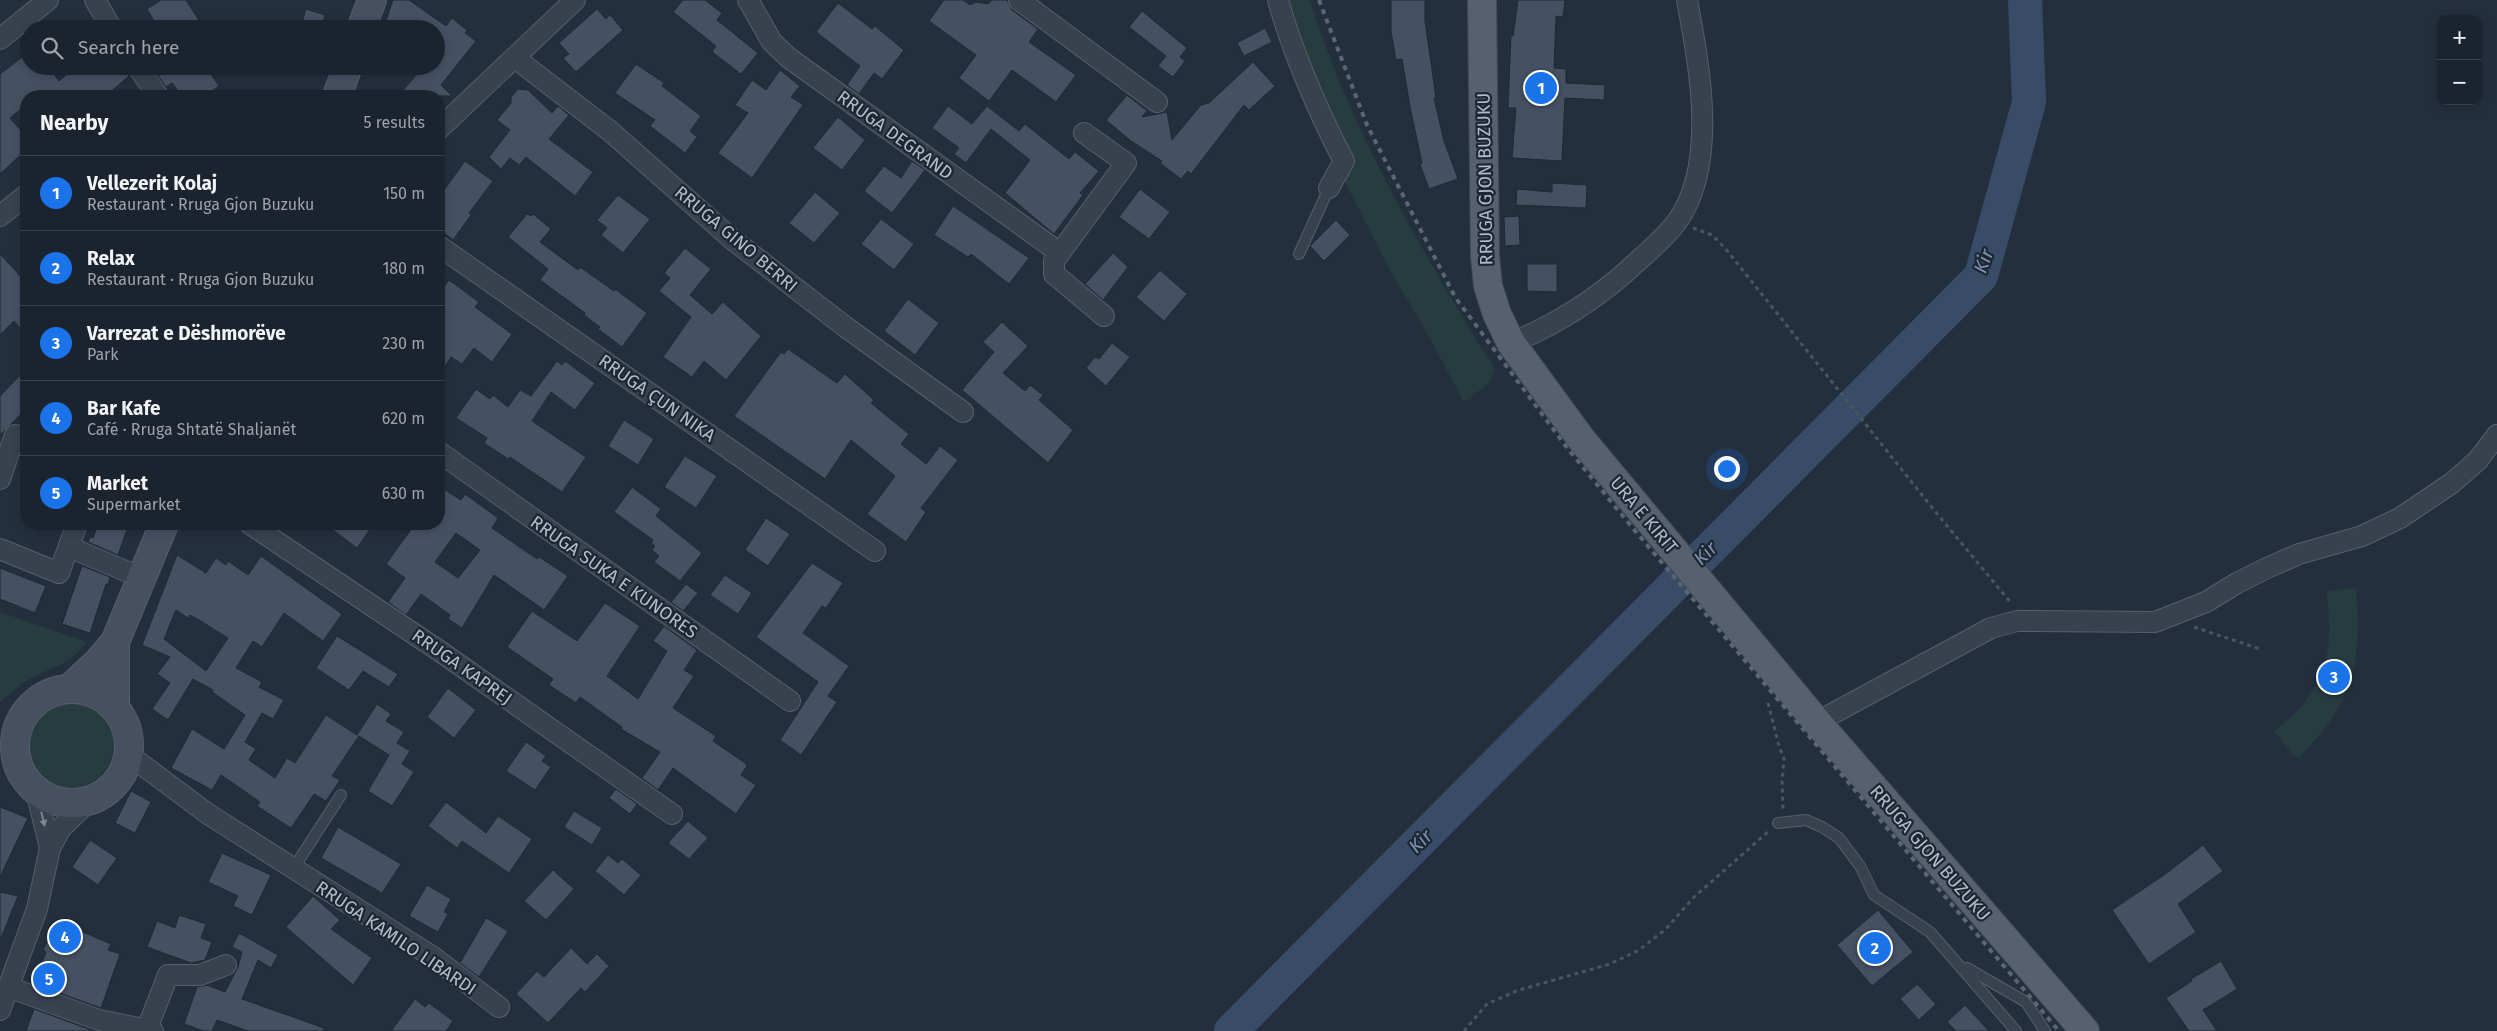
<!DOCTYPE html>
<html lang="en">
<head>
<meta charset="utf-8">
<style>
	:root { --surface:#1b232e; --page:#242b36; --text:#f1f3f6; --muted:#a0a4aa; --line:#39404a; --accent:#1a73e8 }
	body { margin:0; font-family:"Fira Sans",sans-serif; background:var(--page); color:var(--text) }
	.controls { position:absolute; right:15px; top:15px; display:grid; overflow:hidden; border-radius:10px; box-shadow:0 2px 8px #0003 }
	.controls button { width:45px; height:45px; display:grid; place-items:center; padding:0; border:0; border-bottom:1px solid var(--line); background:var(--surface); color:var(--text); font:25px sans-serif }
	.you { position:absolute; left:1726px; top:468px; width:18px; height:18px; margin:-12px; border:4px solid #fff; border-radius:50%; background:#1a73e8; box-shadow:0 0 0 8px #1a73e833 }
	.badge { display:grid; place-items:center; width:32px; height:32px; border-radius:50%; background:var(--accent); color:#fff; font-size:16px; font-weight:700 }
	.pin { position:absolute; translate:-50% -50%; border:2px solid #fff; box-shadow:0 1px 5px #0006 }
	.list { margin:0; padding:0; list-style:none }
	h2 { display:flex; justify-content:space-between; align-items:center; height:65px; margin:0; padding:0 20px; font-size:21px }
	h2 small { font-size:16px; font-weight:400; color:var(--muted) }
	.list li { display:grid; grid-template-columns:32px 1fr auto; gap:15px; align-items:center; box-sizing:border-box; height:75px; padding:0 20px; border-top:1px solid var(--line) }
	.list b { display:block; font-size:19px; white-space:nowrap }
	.list p { margin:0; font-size:16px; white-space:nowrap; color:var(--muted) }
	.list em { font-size:16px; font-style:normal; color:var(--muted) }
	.icon { flex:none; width:28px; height:28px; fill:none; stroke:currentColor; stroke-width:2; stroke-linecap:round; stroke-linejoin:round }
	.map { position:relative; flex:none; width:2497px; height:1031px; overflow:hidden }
	.search { position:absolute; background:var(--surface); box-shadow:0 2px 8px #0003; left:20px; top:20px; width:425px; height:55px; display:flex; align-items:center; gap:12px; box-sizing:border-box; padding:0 18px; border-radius:28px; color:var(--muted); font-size:19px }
	.panel { position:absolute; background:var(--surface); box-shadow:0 2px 8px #0003; left:20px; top:90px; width:425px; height:440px; border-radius:20px }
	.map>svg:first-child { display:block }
	.green { fill:#263c3f }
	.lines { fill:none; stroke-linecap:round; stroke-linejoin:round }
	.river { stroke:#394c67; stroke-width:34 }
	.building { fill:#455162; stroke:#1f2835; fill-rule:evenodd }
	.lane-casing { stroke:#565f6c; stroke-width:12 }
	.street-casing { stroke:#565f6c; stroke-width:22 }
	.secondary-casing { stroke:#565f6c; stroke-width:30 }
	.primary-casing { stroke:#414a57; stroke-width:30 }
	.path { stroke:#44595c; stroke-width:3; stroke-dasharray:4 4; stroke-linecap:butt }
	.lane { stroke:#38414e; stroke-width:10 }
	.street { stroke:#38414e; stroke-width:20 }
	.secondary { stroke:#465061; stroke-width:28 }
	.primary { stroke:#56606e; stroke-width:28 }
	.rail { stroke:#5a6575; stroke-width:4; stroke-dasharray:5 5; stroke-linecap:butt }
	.oneway { fill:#7c8592 }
	.labels { text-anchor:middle; stroke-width:4.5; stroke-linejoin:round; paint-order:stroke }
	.street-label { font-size:18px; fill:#b4bcc9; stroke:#1d2633 }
	.water-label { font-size:19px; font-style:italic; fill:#7c92b1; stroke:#1d2633 }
</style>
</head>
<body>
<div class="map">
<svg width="2497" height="1031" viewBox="0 0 2497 1031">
	<rect width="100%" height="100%" fill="#242f3e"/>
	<g class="green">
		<path d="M1285,0H1310C1351,132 1423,253 1495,370L1489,383L1464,402L1420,320L1392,274L1342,176L1317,82Z"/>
		<path d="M2356,588C2363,663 2353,703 2299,757L2293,755L2274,731C2325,692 2336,654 2326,591Z"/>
		<path d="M0,612L87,642C64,670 55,664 28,680C18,685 10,695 0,702Z"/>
		<circle cx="70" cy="744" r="44"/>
	</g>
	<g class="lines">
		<path class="river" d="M1231,1031L1981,276L2029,102L2025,0"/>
	</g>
	<g class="building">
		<path d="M161,0H186L200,22L188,29H159L147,9Z"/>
		<path d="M393,0H409L446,26L452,18L467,30L465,33L476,41L441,85L452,96H398L424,66H436V29H383Z"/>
		<path d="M683,0H705L722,13L717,20L758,53L741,74L712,52L716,46L673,12Z"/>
		<path d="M944,0H963L970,5L976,2L988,4L992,0H1007L1012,10L1038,29L1029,42L1076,75L1056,102L1012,70L989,101L959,78L976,55L929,21Z"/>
		<path d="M1391,0H1425V21L1436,98H1434L1444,141L1458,179L1429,189L1420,164L1422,163L1410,107L1402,59L1396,60L1391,32Z"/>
		<path d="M1518,0H1565L1563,17L1556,16L1554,68L1566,69V83L1605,85L1604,100L1565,98L1562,161L1512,158L1516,108H1508L1511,35L1513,36Z"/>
		<path d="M838,3L872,29L875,26L904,50L882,79L874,73L859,94L847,85L860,66L816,32Z"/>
		<path d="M306,9L325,15L321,29H300Z"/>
		<path d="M597,9L606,19L610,15L623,30L576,72L563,58L569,54L559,43Z"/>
		<path d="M1142,11L1187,48L1180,57L1185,61L1173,77L1158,66L1166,56L1129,27Z"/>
		<path d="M1265,28L1272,42L1244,56L1237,43Z"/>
		<path d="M29,52V66H48L59,81L76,66H125L129,76L106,96H26V105L10,118L26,136V150L0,174V74Z"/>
		<path d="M1253,62L1275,86L1249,110L1244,105L1191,174L1188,171L1181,179L1160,163L1162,161L1131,141L1106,120L1127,95L1147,111L1142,117L1167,112L1172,140L1201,105L1209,103Z"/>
		<path d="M636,64L664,83L662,86L701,116L690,131L697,137L685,153L650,126L655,120L615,93Z"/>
		<path d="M160,66H205L219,86L205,96H182L172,83L166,87L158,76L164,71Z"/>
		<path d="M780,70L800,86L791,97L803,105L752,178L718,153L748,113L735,105L752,80L766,90Z"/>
		<path d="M518,89L528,90L552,113L558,106L569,115L549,139L593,172L575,196L526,157L519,165L510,158L501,169L489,157L510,130L497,120L511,103V97Z"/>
		<path d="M948,106L972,124L987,106L1019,131L1025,124L1069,159L1075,152L1099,171L1080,193L1083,195L1054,234L1005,193L1030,160L991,129L966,163L954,154L959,148L932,128Z"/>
		<path d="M838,117L865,140L842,170L813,148Z"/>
		<path d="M465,161L493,181L469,213L471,215L453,240L439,229V197Z"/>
		<path d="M912,161L925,170L892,213L864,191L884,166L901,178Z"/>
		<path d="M1552,183L1587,185L1586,208L1516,205L1517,189L1552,192Z"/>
		<path d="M1140,189L1170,212L1149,239L1119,217Z"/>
		<path d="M815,192L840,213L814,243L789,223Z"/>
		<path d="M618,195L650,219L623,253L601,235L607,228L597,220Z"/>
		<path d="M953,206L1029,258L1009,284L971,254L968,257L934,235Z"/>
		<path d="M527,214L531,216L533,214L551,229L540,242L578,270L580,267L614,291L615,289L647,313L622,347L598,329L600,327L584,315L585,313L540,280L548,269L508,237Z"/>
		<path d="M1519,216L1520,245L1505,246L1504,217Z"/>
		<path d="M881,219L914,244L894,270L861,244Z"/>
		<path d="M1336,220L1350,235L1324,261L1310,246Z"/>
		<path d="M685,248L711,269L690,295L712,314L723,302L761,336L726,380L704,361L692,377L663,357L691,317L659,291L670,278L664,273Z"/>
		<path d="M1113,253L1128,267L1103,300L1085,284Z"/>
		<path d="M0,254L26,282V335L14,321L0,335Z"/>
		<path d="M1527,264H1557V292L1527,291Z"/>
		<path d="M1160,270L1187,294L1164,321L1136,297Z"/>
		<path d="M449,280L479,302L475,307L512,334L492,362L474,348L462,364L451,357L439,376V294Z"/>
		<path d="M908,299L939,323L915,355L884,331Z"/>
		<path d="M1002,322L1028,346L1003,373L1025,391L1030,385L1043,395L1039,400L1073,430L1048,463L962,390L994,352L983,342Z"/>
		<path d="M1112,343L1130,357L1106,386L1086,368L1095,357L1099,359Z"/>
		<path d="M788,349L837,383L845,374L874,400L871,403L909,434L901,444L926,464L940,446L958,460L921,508L926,512L906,542L867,514L895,476L851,440L825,479L734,416L781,352L784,354Z"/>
		<path d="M557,361L562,365L565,361L595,383L575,410L551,392L532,421L586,457L562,492L510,457L508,459L484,443L487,438L456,418L476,389L490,399L493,395L508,407L520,390L531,396Z"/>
		<path d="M26,369V409L0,435V396Z"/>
		<path d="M624,420L654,439L638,465L608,446Z"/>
		<path d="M685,456L717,476L696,508L664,487Z"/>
		<path d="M439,486L461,500L465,494L498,518L492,528L537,559L539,557L568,576L544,610L494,575L462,628L448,619L450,615L421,594L406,615L388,602L405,578L386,564L415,524H439ZM456,533L480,550L458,578L435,562Z"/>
		<path d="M632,487L661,509L656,516L702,553L680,581L654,562L659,556L652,550L655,546L651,543L653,540L614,512Z"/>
		<path d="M766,518L790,534L768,566L745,550Z"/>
		<path d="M98,524H129L118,555L88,542L90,537L93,538Z"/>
		<path d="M325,524H374L357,548Z"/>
		<path d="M177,555L206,573L216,558L226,565L228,561L248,575L261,556L342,614L323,641L284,613L262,647L253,641L236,668L262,682L259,687L284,700L273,719L262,713L245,742L256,749L249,760L275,778L287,758L295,763L326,715L357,735L377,704L391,714L386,721L404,732L397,743L410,751L402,764L414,772L392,806L368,791L389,755L359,736L332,776L340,780L326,801L314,794L291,828L257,806L260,802L221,775L212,790L171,768L192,729L224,749L245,715L212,692L213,690L193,679L168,720L152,709L170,683L157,674L170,657L142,645ZM176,610L188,618L190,615L199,620L228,638L206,671L164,639Z"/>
		<path d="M812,563L843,583L826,608L822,606L803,633L849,666L828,696L837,702L801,755L780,740L818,682L756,637Z"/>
		<path d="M82,566L110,577L108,584H106L90,633L62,624Z"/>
		<path d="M0,568L46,586L35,613L0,599Z"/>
		<path d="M725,575L752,593L738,614L710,595Z"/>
		<path d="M686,584L698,593L683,611L671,602Z"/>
		<path d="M605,603L640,626L607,676L638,699L667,651L653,641L664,626L697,650L684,670L694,676L673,708L716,736L713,741L745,763L747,766L741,775L756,785L736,814L673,768L658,790L642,778L660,752L621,729L622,727L580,697L576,703L549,685L553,679L507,647L532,611L577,641Z"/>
		<path d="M337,636L398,674L389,687L363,671L349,690L316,668Z"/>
		<path d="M448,688L476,710L454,738L427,717Z"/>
		<path d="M526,742L546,756L542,761L551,767L535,790L506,771Z"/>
		<path d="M616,789L637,804L630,814L609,798Z"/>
		<path d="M131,791L151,802L135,833L115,823Z"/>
		<path d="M446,802L486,833L498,816L532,839L509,873L462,841L457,848L428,826Z"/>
		<path d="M0,807L28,818L0,877Z"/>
		<path d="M574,811L602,828L592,845L564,827Z"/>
		<path d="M688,821L708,838L689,859L668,843Z"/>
		<path d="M338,827L401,864L382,893L321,858Z"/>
		<path d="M90,840L117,858L98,885L72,867Z"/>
		<path d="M2203,845L2223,871L2178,904L2196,932L2149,964L2112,910L2164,875Z"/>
		<path d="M222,853L271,875L252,915L233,906L238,896L208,882Z"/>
		<path d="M608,855L618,863L622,859L641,875L624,895L595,871Z"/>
		<path d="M553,870L574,889L546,920L524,901Z"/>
		<path d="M427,885L451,899L444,912L448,914L438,932L409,916Z"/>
		<path d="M0,892L18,896L1,938H0Z"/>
		<path d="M313,896L340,920L331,929L372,958L353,985L286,927Z"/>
		<path d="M1878,910L1913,952L1872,986L1837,945Z"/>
		<path d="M179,915L206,924L201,938L212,942L205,960L191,963L147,947L157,921L175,928Z"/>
		<path d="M486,918L508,931L479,977L460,963Z"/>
		<path d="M55,924L68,929L69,926L111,944L108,950L120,954L101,1008L34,984L46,952L43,950Z"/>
		<path d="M239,933L278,955L271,968L258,960L242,999L324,1028V1031H248L217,1020L212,1031H204L184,1024L197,987L207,985L225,992L238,967L242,952L232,947Z"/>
		<path d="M571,948L587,964L597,954L609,966L585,992L581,988L548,1023L516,994L537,971L544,977Z"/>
		<path d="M2221,961L2237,989L2203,1010L2217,1031H2189L2166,998L2192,981L2191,979Z"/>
		<path d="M1917,984L1936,1004L1919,1020L1900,999Z"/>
		<path d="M415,999L425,1007L429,1003L453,1021L446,1031H391Z"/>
		<path d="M1965,1005L1989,1031H1956L1947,1022Z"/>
		<path d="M34,1009L94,1031H26Z"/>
	</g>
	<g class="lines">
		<g class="lane-casing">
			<g id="lane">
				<path d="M1299,254L1329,188"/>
				<path d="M1778,823L1806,820L1822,827L1839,838L1860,866L1874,895L1930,932L2016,1031"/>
				<path d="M293,869L341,795"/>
				<path d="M1967,968L2026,1002L2045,1031"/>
			</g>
		</g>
		<g class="street-casing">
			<g id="street">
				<path d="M95,0L112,29"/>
				<path d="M748,0L772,42L789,58L1060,253"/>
				<path d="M1019,0L1157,102"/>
				<path d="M1278,0C1292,51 1319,114 1344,161L1329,188"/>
				<path d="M0,39L48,0"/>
				<path d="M515,58L610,131L733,240L847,328L963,412"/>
				<path d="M137,66L158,96"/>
				<path d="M439,129L575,0"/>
				<path d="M1084,133L1126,163L1054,261V274L1104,316"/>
				<path d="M0,216L26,195"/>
				<path d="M439,246L875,551"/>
				<path d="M1511,343C1553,326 1593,301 1627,271C1643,256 1662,241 1676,223C1719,165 1699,65 1687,0"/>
				<path d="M439,452L790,701"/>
				<path d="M0,479L15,435L26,444"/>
				<path d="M250,524L441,652L672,814"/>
				<path d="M69,547L142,578"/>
				<path d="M0,549L59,573L77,524"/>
				<path d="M1817,722L1991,628L2017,621L2155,622L2206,602L2237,583L2267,568L2299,554L2362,536L2400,518L2452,483L2478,460L2497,435"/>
				<path d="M129,755L208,814L433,957L499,1007"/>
				<path d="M36,791L50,848"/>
				<path d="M8,987L99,1020L153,1031"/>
				<path d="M0,1010L37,909L50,848L61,828L90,800"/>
				<path d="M147,1029L168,975H200L226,965"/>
			</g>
		</g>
		<g class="secondary-casing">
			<g id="secondary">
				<path d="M361,29L372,0"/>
				<path d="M337,96L348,66"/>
				<path d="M69,689L98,662L115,642L164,524"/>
				<circle cx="72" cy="746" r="57"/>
				<path d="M115,708V642"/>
			</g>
		</g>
		<g class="primary-casing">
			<path id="primary" d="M1482,0L1485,256L1488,286L1497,314L1511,343L1582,440L1817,722L2085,1031"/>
		</g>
		<g class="path">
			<path d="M1693,228L1712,235L1725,248L1934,510L2011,603"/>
			<path d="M2194,627L2260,649"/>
			<path d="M1768,703L1779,746L1784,759L1782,781L1783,809"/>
			<path d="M1464,1031L1487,1004L1519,990L1610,964L1639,950L1666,929L1693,898L1769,831"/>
		</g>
		<use href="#lane" class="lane"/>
		<use href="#street" class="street"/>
		<use href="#secondary" class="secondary"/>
		<use href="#primary" class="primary"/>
		<path class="rail" d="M1319,0L1367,125L1455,297L1568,449L1636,532L2059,1031"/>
	</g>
	<defs><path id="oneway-solid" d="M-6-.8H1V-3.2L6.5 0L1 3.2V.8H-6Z" transform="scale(1.25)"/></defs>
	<use class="oneway" href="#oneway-solid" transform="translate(43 819) rotate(76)"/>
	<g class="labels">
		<g class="street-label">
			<text transform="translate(895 135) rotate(36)" y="6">RRUGA DEGRAND</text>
			<text transform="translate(1485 179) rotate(-91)" y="6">RRUGA GJON BUZUKU</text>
			<text transform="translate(736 239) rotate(40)" y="6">RRUGA GINO BERRI</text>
			<text transform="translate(657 398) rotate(35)" y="6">RRUGA ÇUN NIKA</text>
			<text transform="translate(1644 515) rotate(50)" y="6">URA E KIRIT</text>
			<text transform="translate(614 577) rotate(35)" y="6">RRUGA SUKA E KUNORES</text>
			<text transform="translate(462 667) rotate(35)" y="6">RRUGA KAPREJ</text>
			<text transform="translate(1930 853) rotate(49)" y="6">RRUGA GJON BUZUKU</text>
			<text transform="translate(396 938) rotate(34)" y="6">RRUGA KAMILO LIBARDI</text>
		</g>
		<g class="water-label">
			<text transform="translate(1983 261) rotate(-70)" y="7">Kir</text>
			<text transform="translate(1705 553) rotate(-45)" y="7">Kir</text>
			<text transform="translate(1420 841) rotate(-45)" y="7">Kir</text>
		</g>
	</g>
</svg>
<div class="controls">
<button>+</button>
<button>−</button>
</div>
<div class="you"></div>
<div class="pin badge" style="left:1541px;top:88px">1</div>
<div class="pin badge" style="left:1875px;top:948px">2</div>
<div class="pin badge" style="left:2334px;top:677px">3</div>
<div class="pin badge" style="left:65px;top:937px">4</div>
<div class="pin badge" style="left:49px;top:979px">5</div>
<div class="search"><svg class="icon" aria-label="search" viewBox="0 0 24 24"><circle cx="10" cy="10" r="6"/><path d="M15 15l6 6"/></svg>Search here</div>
<section class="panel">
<h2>Nearby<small>5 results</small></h2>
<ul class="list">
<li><span class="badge">1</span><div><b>Vellezerit Kolaj</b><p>Restaurant · Rruga Gjon Buzuku</p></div><em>150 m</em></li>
<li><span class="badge">2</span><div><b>Relax</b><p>Restaurant · Rruga Gjon Buzuku</p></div><em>180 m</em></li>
<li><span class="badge">3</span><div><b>Varrezat e Dëshmorëve</b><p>Park</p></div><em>230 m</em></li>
<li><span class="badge">4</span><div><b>Bar Kafe</b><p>Café · Rruga Shtatë Shaljanët</p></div><em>620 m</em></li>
<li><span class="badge">5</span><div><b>Market</b><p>Supermarket</p></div><em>630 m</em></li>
</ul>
</section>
</div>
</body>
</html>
